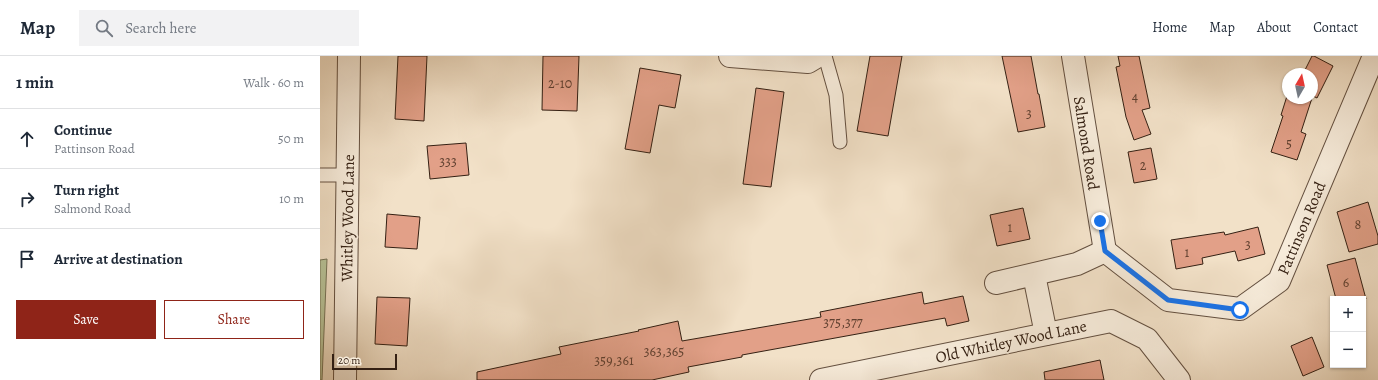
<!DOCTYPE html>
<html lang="en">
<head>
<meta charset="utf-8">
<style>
	:root { --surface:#fff; --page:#f2f2f3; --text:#1f2937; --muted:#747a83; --line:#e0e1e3; --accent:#8f2418 }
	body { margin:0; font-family:Alegreya,serif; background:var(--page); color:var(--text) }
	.controls { position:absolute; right:12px; bottom:12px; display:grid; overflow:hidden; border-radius:0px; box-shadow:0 1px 3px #0004 }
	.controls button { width:36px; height:36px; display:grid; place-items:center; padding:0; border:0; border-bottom:1px solid var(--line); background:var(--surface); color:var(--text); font:20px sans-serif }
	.compass { position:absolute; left:962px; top:12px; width:36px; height:36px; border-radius:50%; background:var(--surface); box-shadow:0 1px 3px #0004; rotate:9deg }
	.scale { position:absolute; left:12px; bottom:10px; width:65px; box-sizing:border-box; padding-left:4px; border:2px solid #342013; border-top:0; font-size:11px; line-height:14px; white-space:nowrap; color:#342013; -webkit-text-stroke:3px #f7ecdb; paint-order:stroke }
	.stop { position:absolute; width:12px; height:12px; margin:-9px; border:3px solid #1a73e8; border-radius:50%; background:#fff }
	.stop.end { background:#1a73e8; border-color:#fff; box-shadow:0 1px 4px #0008 }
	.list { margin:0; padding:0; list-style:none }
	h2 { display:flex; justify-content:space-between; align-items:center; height:52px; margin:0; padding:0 16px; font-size:17px }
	h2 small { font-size:13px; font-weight:400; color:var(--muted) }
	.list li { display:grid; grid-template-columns:26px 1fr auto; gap:12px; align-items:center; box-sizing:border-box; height:60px; padding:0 16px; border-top:1px solid var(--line) }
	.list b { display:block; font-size:15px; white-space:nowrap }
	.list p { margin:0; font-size:13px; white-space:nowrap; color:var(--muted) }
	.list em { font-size:13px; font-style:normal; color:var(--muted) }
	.actions { display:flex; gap:8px; padding:12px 16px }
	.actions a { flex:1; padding:9px 0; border:1px solid var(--accent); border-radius:0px; text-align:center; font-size:14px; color:var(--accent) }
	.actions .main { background:var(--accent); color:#fff }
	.icon { flex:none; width:22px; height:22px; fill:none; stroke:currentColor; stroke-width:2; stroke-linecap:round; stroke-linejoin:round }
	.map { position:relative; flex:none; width:1058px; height:324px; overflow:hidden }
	header { display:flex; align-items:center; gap:24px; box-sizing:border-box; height:56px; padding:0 20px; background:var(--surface); border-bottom:1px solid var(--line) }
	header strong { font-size:19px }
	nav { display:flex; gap:22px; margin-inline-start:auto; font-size:14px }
	.search { width:280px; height:36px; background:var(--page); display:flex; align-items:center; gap:10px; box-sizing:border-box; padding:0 14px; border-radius:0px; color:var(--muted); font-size:15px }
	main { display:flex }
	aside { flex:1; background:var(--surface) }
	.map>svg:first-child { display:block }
	.green { fill:#b8c398; stroke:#767256 }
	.building { fill:#e2a088; stroke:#342013 }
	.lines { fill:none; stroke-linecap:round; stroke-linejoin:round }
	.service-casing { stroke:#645040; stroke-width:15 }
	.minor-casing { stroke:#645040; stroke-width:24 }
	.tertiary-casing { stroke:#645040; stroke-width:24 }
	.service { stroke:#f7ecdb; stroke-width:13 }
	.minor { stroke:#f7ecdb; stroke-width:22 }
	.tertiary { stroke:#f7ecdb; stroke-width:22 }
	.route { stroke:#1a73e8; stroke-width:5 }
	.labels { text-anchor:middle; stroke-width:3.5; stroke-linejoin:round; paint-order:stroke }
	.number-label { font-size:14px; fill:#604030 }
	.street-label { font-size:16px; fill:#342013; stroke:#f7ecdb }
</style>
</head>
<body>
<header>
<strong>Map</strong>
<div class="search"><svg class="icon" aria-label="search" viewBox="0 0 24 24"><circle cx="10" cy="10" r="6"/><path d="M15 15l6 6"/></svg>Search here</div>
<nav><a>Home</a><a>Map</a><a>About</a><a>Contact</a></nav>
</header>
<main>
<aside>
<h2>1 min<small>Walk · 60 m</small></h2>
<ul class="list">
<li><svg class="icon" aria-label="ahead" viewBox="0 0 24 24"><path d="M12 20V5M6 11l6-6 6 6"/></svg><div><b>Continue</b><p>Pattinson Road</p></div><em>50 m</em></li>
<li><svg class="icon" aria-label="right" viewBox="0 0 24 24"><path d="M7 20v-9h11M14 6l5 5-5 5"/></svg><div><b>Turn right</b><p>Salmond Road</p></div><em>10 m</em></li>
<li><svg class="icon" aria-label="arrive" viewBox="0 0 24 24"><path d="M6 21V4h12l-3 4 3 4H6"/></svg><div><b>Arrive at destination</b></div></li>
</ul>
<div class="actions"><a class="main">Save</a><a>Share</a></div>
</aside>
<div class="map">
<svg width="1058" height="324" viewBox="0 0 1058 324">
	<rect width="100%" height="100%" fill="#f2e1c8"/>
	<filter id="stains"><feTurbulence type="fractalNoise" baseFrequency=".005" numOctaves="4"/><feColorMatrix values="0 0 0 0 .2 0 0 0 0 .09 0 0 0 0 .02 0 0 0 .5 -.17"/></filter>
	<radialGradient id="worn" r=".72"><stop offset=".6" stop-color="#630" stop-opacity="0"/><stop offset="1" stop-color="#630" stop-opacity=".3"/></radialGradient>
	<path class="green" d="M7,203L2,324H0V204Z"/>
	<g class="building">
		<path d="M78,0H107L104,65L75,63Z"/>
		<path d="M223,0H259L257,55L222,54Z"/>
		<path d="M550,0H582L568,80L537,75Z"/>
		<path d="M682,0H711L718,38H719L725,71L698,76Z"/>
		<path d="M798,0H819L830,52L822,54L831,78L814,84L806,61L796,11L800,10Z"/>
		<path d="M992,0H994L1013,10L997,42L993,40L992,42V18H983Z"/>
		<path d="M320,12L361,19L355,52L339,49L330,97L305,93Z"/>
		<path d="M436,32L464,36L451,131L423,128Z"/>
		<path d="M967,40L968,42H992L981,76L986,78L977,104L951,96L963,60L961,59Z"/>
		<path d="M146,87L149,119L110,123L107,90Z"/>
		<path d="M831,92L837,123L814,127L808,96Z"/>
		<path d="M1048,146L1058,180V188L1029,196L1017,156Z"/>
		<path d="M703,152L710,183L677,190L670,159Z"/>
		<path d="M67,158L100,161L97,193L65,191Z"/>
		<path d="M938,171L945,198L918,205L915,195L882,202L883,208L856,213L851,184L904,176L905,179Z"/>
		<path d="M1035,202L1046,243H1016L1007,209Z"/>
		<path d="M602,236L604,248L643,240L649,265L627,270L625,262L422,299V301L368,311L369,316L332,324H157V316L241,298L239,291L319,275L318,274L358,265L362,285L501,261L500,256Z"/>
		<path d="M57,241L90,242L87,290L55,288Z"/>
		<path d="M992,281L1004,311L983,320L971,290Z"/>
		<path d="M780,304L784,324H725L724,316Z"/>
	</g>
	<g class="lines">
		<g class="service-casing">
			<g id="service">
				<path d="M505,0L516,39L520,86"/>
				<path d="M0,119H28"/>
			</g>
		</g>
		<g class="minor-casing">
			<g id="minor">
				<path d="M410,0L488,6L498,0"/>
				<path d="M753,0L785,195"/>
				<path d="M785,195L848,244L920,253L959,225L1054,0"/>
				<path d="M714,219L726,278"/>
				<path d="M676,227L757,208L785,195"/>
				<path d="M501,324L791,265L827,283L859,324"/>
			</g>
		</g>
		<g class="tertiary-casing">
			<path id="tertiary" d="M25,324L29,0"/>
		</g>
		<use href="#service" class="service"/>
		<use href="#minor" class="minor"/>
		<use href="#tertiary" class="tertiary"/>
	</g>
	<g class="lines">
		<path class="route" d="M780,165L785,195L848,244L920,254"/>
	</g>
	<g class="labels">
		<g class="number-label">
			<text x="240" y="32">2-10</text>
			<text x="815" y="45">4</text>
			<text x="709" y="62">3</text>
			<text x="969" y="92">5</text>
			<text x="128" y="110">333</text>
			<text x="823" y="114">2</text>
			<text x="1038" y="173">8</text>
			<text x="690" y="176">1</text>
			<text x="928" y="193">3</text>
			<text x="867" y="201">1</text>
			<text x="1026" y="231">6</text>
			<text x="523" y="271">375,377</text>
			<text x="344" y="300">363,365</text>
			<text x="294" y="309">359,361</text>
		</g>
		<g class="street-label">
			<text transform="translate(767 87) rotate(81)" y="6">Salmond Road</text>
			<text transform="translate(27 162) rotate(-89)" y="6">Whitley Wood Lane</text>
			<text transform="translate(981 172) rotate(-67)" y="6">Pattinson Road</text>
			<text transform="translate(691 285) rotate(-12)" y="6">Old Whitley Wood Lane</text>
		</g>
	</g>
	<rect width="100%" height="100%" filter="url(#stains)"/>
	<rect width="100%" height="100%" fill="url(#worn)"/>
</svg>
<div class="controls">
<button>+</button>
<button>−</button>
</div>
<svg class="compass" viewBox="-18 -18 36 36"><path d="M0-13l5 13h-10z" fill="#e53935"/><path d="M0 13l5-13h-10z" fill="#747a83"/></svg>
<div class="scale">20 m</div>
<div class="stop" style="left:920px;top:254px"></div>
<div class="stop end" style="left:780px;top:165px"></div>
</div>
</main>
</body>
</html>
